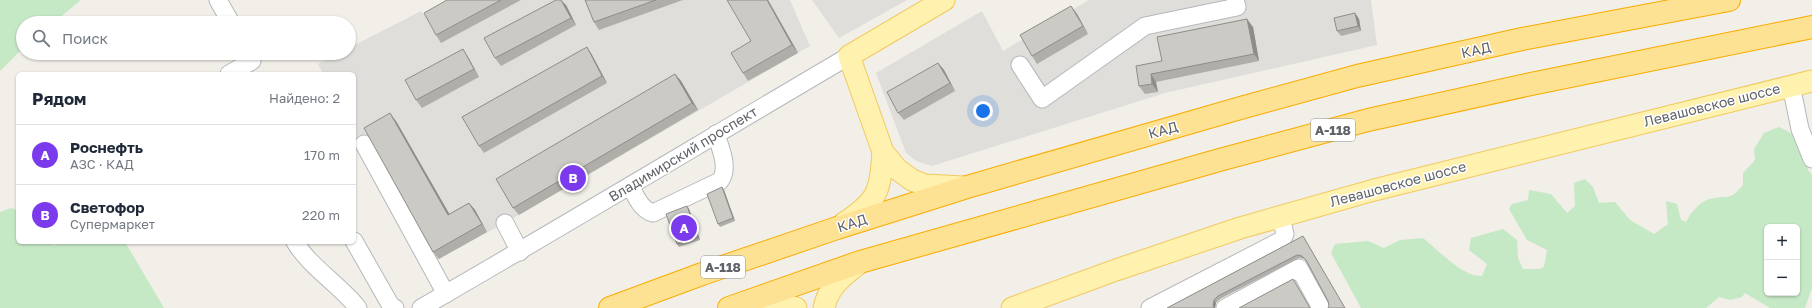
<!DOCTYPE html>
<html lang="ru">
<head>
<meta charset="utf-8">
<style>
	:root { --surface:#fff; --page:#f2f2f3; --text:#1f2937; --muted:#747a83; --line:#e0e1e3; --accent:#7c3aed }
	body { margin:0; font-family:"Golos Text",sans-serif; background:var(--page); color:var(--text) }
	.controls { position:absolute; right:12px; bottom:12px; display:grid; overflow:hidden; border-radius:6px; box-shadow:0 1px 3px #0004 }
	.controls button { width:36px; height:36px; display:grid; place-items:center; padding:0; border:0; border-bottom:1px solid var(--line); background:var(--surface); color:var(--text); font:20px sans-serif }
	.you { position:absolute; left:983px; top:111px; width:14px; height:14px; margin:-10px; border:3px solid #fff; border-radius:50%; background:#1a73e8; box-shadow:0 0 0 6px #1a73e833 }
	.badge { display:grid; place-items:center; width:26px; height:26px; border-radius:50%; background:var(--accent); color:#fff; font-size:13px; font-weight:700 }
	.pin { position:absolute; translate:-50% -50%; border:2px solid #fff; box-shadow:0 1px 4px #0006 }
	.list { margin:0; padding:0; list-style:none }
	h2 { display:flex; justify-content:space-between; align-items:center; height:52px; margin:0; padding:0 16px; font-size:17px }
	h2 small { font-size:13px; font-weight:400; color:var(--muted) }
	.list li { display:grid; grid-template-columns:26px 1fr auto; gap:12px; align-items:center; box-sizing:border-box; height:60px; padding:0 16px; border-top:1px solid var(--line) }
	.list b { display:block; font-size:15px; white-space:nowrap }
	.list p { margin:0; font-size:13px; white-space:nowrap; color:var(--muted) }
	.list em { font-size:13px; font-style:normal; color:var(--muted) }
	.icon { flex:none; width:22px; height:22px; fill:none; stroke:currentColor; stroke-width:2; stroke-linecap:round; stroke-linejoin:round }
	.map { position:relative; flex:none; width:1812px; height:308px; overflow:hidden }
	.search { position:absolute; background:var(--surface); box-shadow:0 1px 3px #0004; left:16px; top:16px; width:340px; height:44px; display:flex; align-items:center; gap:10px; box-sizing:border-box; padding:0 14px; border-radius:22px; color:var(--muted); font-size:15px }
	.panel { position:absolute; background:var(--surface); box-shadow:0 1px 3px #0004; left:16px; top:72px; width:340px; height:172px; border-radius:6px }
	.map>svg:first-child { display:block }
	.industrial { fill:#e0deda }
	.green { fill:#c5e8c5; fill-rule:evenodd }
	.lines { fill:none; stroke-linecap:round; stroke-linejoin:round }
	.minor-casing { stroke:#b5b8bc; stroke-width:19 }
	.major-casing { stroke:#f2c960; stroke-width:23 }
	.highway-casing { stroke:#f9ab00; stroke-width:24 }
	.minor { stroke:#fff; stroke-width:17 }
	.major { stroke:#fff2af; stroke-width:21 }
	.highway { stroke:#fde293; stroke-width:22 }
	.wall { fill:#afaea9 }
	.shaded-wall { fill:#8f8d8a }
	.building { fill:#cccac5; stroke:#8f8d8a }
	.labels { text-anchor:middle; stroke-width:3; stroke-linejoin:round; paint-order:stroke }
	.shield { fill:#fff; stroke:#8f9295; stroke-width:1 }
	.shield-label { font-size:13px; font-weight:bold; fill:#5f6368 }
	.street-label { font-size:14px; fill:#5f6368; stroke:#fff }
</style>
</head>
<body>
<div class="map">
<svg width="1812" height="308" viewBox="0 0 1812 308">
	<rect width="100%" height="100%" fill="#f1efe8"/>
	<g class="industrial">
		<path d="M467,0H790L810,46L519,215L437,260L368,137L357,143L354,136V74H323L318,64L339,53H349V48L421,11L429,20Z"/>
		<path d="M812,0H907L839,38Z"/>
		<path d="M1089,0H1371L1377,45L1165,93L932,166L916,161L906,153L876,73L982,11L1003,51Z"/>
	</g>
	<g class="green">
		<path d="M0,0H81L53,23H23V48L0,71Z"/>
		<path d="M1779,127L1799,137L1808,170L1812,175V288L1805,308H1770L1745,293L1742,297L1730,300L1719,297L1706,308H1361L1331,253L1335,244L1368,241L1384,248L1400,240L1423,238C1437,249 1464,278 1482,276L1487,264L1469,250L1471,238L1503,229L1517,240L1518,258L1523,269H1539L1544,267L1547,250L1527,240L1509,209L1512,204L1528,200L1529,190L1551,194L1567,213L1575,206L1574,183L1585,179L1593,187L1599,203L1615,202L1630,220L1654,234L1668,224L1666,201L1677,204L1681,220L1686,222C1690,214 1700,201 1710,199C1728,194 1728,203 1743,185V173L1755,160L1754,149L1764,133ZM1767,227H1797V293H1767Z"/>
		<path d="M11,208L18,211V242H52L54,246L59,242H125L164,308H0V212Z"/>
	</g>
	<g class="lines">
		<g class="minor-casing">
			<g id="minor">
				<path d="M218,0L231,23"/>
				<path d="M1020,65L1042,99L1145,26L1237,7L1235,0"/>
				<path d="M229,74L252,61"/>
				<path d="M1791,85L1800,129L1812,159"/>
				<path d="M364,144L446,294"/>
				<path d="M630,186C636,196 641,210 653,213L720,181C730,168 720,148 716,134"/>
				<path d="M505,223L520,252"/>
				<path d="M354,241L391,306L395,308"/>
				<path d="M295,242C310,267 340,285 358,308"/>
				<path d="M421,308C564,226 706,140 849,56"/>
				<path d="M1150,308L1282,240L1285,234L1281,217"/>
				<path d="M1225,308L1299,268L1321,308"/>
			</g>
		</g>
		<g class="major-casing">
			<g id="major">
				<path d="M944,0L849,56L883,152L897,169L912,180L925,185L963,187"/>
				<path d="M844,223C878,201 880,192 883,152"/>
				<path d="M749,304C766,302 779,302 796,308"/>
				<path d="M824,308C828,287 842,277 858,264"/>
				<path d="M1012,308L1116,270L1240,228L1374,190L1812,81"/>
			</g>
		</g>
		<g class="highway-casing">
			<g id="highway">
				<path d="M610,308L702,274L837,228L967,187L1244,107L1357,76L1522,39L1729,0"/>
				<path d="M729,308L860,262L1223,159L1368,120L1531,84L1812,27"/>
			</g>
		</g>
		<use href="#minor" class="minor"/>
		<use href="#major" class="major"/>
		<use href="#highway" class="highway"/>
	</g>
	<g class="wall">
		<path d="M447,0H521L441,43L436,35Z"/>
		<path d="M585,0H683L599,30L594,22Z"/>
		<path d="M768,0L798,53L748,81L743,73L751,41Z"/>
		<path d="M566,5L576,25L501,66L495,58Z"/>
		<path d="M1071,6L1077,14L1088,34L1037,64L1032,56Z"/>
		<path d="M1355,13L1359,19L1361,31L1341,36L1337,31Z"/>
		<path d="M1253,27L1259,61L1156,82L1158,92L1145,94L1139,86L1162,61Z"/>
		<path d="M587,47L592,55L607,83L484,153L479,146Z"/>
		<path d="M468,57L479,77L422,108L416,100Z"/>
		<path d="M938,63L944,70L955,91L904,120L898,113Z"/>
		<path d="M675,74L681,81L698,110L519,215L513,208Z"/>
		<path d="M396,121L449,214L469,203L475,210L487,232L439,259L433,252Z"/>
		<path d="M724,190L735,221L720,227L718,224Z"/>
		<path d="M687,206L689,209L700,240L679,247L677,244Z"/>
		<path d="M1303,236L1345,308H1328L1329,306L1328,301L1307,262L1304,259L1299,258L1220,299L1216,303L1215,308H1167Z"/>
	</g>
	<g class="shaded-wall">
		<path d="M561,0L566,5L576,25L571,18Z"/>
		<path d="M767,0H768L798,53L792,45Z"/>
		<path d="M1071,6L1077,14L1088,34L1083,26Z"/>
		<path d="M1355,13L1359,19L1361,31L1358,26Z"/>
		<path d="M1247,19L1253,27L1259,61L1254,54Z"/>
		<path d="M587,47L592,55L607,83L602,76Z"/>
		<path d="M463,49L468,57L479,77L474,69Z"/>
		<path d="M938,63L944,70L955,91L950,83Z"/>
		<path d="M675,74L681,81L698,110L692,103Z"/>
		<path d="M1151,74L1156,82L1158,92L1152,84Z"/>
		<path d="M390,113L396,121L454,222L448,215Z"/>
		<path d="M722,187L724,190L735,221L733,218Z"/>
		<path d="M469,203L475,210L487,232L482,224Z"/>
		<path d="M687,206L689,209L700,240L698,237Z"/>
		<path d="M1214,300L1216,303L1215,308H1214L1213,305Z"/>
	</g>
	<g class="building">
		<path d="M447,0H501L436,35L424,13Z"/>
		<path d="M556,0H561L571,18L495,58L484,38Z"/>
		<path d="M585,0H656L594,22Z"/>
		<path d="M727,0H767L792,45L743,73L731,53L751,41Z"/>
		<path d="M1071,6L1083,26L1032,56L1020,35Z"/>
		<path d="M1355,13L1358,26L1337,31L1334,18Z"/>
		<path d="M1247,19L1254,54L1151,74L1152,84L1139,86L1136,66L1162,61L1157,37Z"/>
		<path d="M587,47L602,76L479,146L462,117Z"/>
		<path d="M463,49L474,69L416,100L405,80Z"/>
		<path d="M938,63L950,83L898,113L887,92Z"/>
		<path d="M675,74L692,103L513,208L496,179Z"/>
		<path d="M390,113L448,215L469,203L482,224L433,252L364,128Z"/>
		<path d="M722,187L733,218L718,224L707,194Z"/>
		<path d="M687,206L698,237L677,244L666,214Z"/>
		<path d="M1303,236L1345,308H1328L1329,306L1328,301L1306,260L1302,256L1297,255L1218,296L1214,300L1213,305L1214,308H1167Z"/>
		<path d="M1293,279L1310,308H1239Z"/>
	</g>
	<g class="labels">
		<g class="shield">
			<rect x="1311" y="119" width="44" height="22" rx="3"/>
			<rect x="701" y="256" width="44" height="22" rx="3"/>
		</g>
		<g class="shield-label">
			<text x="1333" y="135">А-118</text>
			<text x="723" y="272">А-118</text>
		</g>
		<g class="street-label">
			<text transform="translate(1476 50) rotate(-13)" y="5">КАД</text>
			<text transform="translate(1712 105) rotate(-14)" y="5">Левашовское шоссе</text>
			<text transform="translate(1163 130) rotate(-16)" y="5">КАД</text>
			<text transform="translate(683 154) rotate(-31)" y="5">Владимирский проспект</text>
			<text transform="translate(1398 184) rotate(-15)" y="5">Левашовское шоссе</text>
			<text transform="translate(852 223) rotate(-18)" y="5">КАД</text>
		</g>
	</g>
</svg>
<div class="controls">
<button>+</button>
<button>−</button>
</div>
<div class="you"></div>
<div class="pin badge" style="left:684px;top:228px">A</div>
<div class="pin badge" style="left:573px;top:178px">B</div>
<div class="search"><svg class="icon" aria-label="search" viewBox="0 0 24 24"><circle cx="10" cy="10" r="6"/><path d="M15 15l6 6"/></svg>Поиск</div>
<section class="panel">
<h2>Рядом<small>Найдено: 2</small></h2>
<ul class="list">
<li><span class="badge">A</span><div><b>Роснефть</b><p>АЗС · КАД</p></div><em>170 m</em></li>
<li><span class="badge">B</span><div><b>Светофор</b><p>Супермаркет</p></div><em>220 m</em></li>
</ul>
</section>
</div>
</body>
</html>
